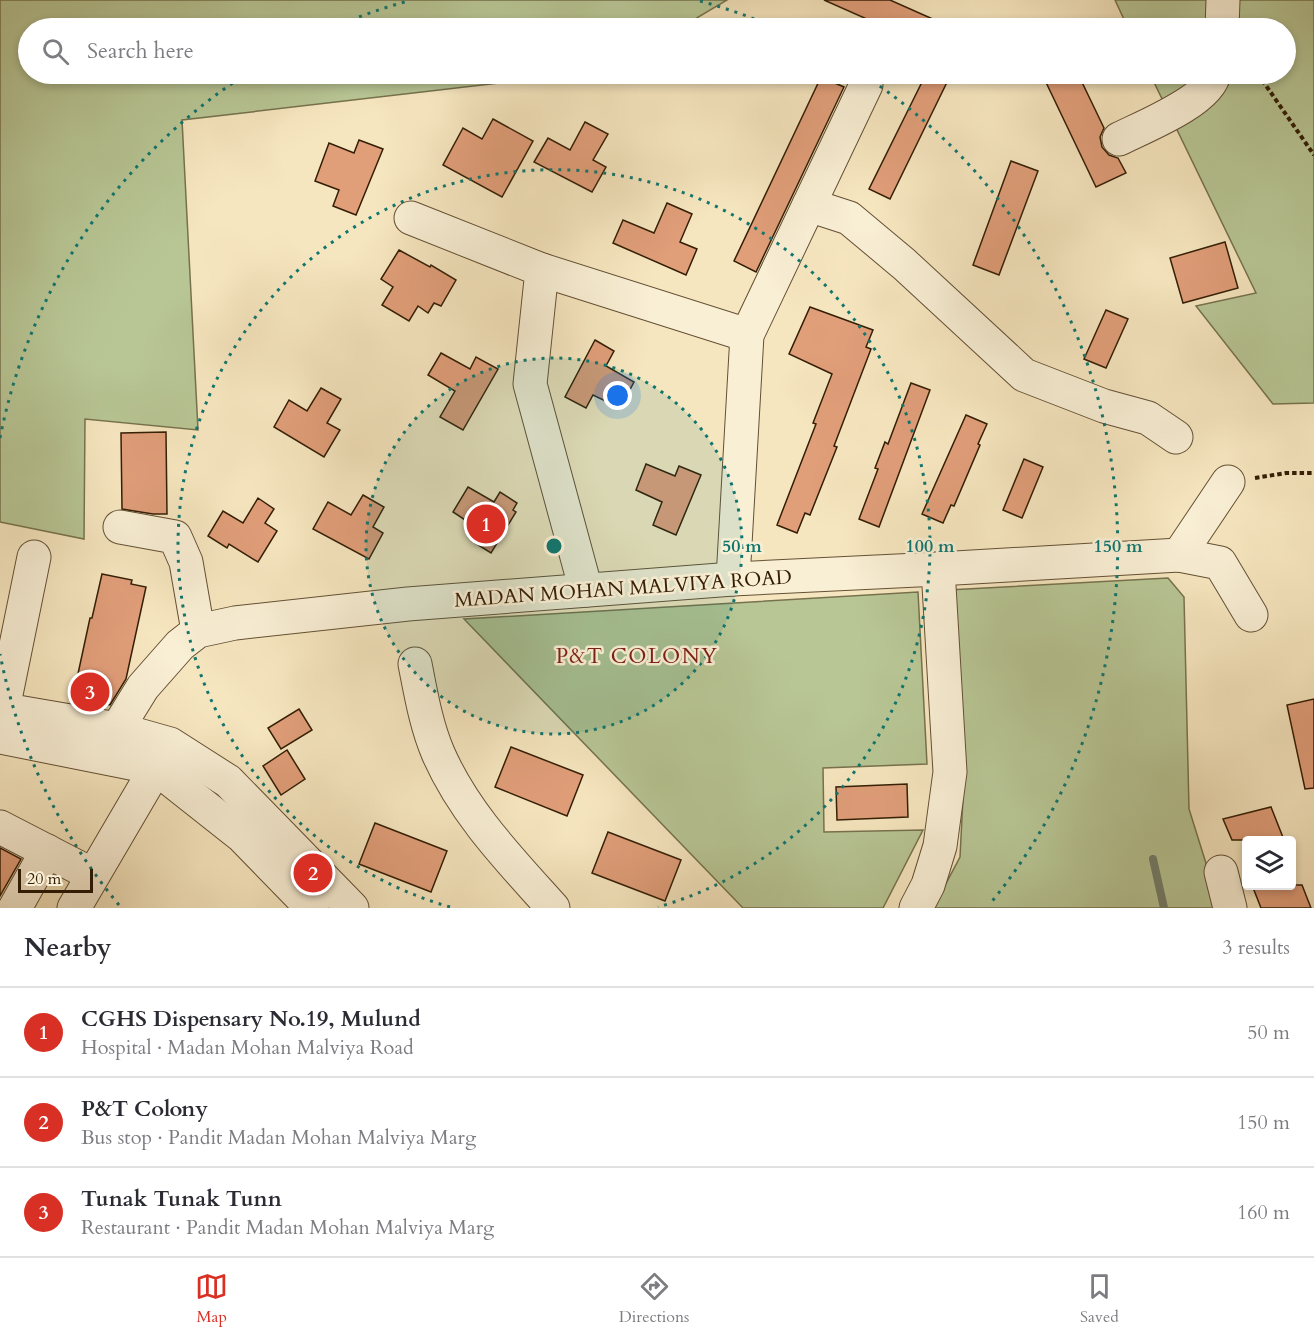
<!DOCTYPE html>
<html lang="en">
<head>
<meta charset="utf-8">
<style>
	:root { --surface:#fff; --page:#f7f7f7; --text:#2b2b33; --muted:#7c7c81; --line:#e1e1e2; --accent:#d93025 }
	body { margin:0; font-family:Cardo,serif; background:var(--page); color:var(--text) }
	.controls { position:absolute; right:18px; bottom:18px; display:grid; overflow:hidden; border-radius:6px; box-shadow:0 3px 9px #0003 }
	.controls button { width:54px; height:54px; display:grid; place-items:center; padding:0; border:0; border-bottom:2px solid var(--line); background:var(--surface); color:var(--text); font:30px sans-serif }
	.scale { position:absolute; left:18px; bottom:15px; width:75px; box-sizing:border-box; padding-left:6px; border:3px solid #331e05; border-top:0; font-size:16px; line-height:21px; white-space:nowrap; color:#331e05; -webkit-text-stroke:4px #f9efd5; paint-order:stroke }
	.you { position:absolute; left:618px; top:396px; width:21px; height:21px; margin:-15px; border:4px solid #fff; border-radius:50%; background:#1a73e8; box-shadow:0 0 0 9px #1a73e833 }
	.badge { display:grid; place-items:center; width:39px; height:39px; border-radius:50%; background:var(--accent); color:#fff; font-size:20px; font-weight:700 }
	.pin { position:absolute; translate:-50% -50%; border:3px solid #fff; box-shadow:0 2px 6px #0006 }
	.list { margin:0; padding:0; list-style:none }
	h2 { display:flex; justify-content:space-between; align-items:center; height:78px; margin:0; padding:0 24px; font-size:26px }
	h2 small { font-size:20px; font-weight:400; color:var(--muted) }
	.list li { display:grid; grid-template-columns:39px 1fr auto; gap:18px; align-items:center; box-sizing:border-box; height:90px; padding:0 24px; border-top:2px solid var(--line) }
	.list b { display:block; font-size:22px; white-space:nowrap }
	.list p { margin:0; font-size:20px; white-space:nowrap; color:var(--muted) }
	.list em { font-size:20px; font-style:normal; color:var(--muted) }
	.icon { flex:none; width:33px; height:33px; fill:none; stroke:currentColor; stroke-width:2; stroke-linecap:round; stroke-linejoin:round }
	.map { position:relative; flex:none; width:1314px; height:908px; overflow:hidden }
	.search { position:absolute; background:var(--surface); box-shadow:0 3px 9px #0003; left:18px; right:18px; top:18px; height:66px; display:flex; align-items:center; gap:15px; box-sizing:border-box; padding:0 21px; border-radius:33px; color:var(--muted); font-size:22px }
	.sheet { height:348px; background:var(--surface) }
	nav { display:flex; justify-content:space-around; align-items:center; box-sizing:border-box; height:84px; border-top:2px solid var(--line); background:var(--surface); font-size:16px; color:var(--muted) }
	nav a { display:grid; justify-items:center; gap:3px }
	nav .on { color:var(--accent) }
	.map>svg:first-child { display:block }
	.green { fill:#b8c695; stroke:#76724d; stroke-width:1.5 }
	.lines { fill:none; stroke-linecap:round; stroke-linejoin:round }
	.stream { stroke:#737f6d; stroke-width:8 }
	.building { fill:#e09e79; stroke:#331e05; stroke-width:1.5 }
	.minor-casing { stroke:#645034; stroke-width:35 }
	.path { stroke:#331e05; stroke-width:4; stroke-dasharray:4.5 3; stroke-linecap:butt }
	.minor { stroke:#f9efd5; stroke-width:33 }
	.ring { fill:none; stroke:#0f766e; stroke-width:3; stroke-dasharray:3 6 }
	.labels { text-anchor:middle; stroke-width:5; stroke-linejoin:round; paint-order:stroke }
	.street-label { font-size:20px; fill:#331e05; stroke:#f9efd5 }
	.neighbourhood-label { font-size:21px; letter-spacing:1.5px; fill:#7a1f14; stroke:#f9efd5 }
	.centre { fill:#0f766e; stroke:#f9efd5; stroke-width:3 }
	.ring-label { font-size:18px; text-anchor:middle; font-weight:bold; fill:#0f766e; stroke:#f9efd5; stroke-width:5; stroke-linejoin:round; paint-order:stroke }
</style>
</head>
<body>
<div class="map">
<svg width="1314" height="908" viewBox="0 0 1314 908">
	<rect width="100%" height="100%" fill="#f6e6bf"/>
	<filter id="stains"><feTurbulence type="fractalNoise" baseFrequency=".00333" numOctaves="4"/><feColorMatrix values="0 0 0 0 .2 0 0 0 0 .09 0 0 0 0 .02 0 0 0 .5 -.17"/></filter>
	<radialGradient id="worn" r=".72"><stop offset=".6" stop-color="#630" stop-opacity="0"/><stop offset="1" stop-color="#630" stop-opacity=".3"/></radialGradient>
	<g class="green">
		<path d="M0,0H727L680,28H28V74H577L182,120L198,430L85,419L84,539L0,522Z"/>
		<path d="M1115,0H1314V403L1273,404L1196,306L1256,293L1150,74H1286V28H1128Z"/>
		<path d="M1168,578L1184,597L1189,809L1220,908H933L960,857L964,778L948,590Z"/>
		<path d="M918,592L927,764L823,768L824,832L923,830L883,908H743L464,619Z"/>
	</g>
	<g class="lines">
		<path class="stream" d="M1153,859L1164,908"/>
	</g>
	<g class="building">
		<path d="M824,0H890L953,28H887Z"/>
		<path d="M926,74H951L890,199L869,189Z"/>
		<path d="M1042,74H1078L1104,128L1100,137L1102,147L1109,155L1118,158L1126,173L1096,187Z"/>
		<path d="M821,77L844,87L756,272L734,261Z"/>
		<path d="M493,119L533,141L502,197L443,165L463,128L482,139Z"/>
		<path d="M585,122L608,134L593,160L606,167L592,192L534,162L548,138L570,150Z"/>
		<path d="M359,140L383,149L356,215L333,206L339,190L315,181L329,143L354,153Z"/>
		<path d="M1011,161L1038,171L999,275L973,265Z"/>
		<path d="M667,203L692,214L680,242L697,249L686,275L613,243L623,220L654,233Z"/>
		<path d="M1225,242L1238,288L1183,303L1170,258Z"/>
		<path d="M399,250L430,267L431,265L456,280L441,306L434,303L428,313L418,306L409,321L382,305L393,287L381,279Z"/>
		<path d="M810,307L873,330L866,347L871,349L834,446L837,447L810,515L805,513L797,533L777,525L816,424L813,423L832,374L789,354Z"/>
		<path d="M1106,310L1128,319L1106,368L1084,359Z"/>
		<path d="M595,340L614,351L606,366L634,382L620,408L593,395L586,408L565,397Z"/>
		<path d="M441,353L470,369L476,357L498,369L463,430L440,417L455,391L428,375Z"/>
		<path d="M911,383L930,390L879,527L859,519L878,469L875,468L885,442L888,444Z"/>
		<path d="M321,388L341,399L327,423L340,430L324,457L274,427L289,400L307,411Z"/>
		<path d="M966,415L987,424L978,444L980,445L954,506L951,505L943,523L922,514Z"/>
		<path d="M166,432L167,514H153L122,509L121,433Z"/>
		<path d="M1024,459L1043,467L1022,518L1003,510Z"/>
		<path d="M646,464L675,476L679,466L701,475L676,535L653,525L662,502L636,490Z"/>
		<path d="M468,487L494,502L500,492L517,503L513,510L516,512L491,553L475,543L482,531L453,512Z"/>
		<path d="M363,495L384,507L373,527L383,533L369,559L313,529L328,502L351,515Z"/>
		<path d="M258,498L274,509L265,523L277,531L258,562L229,544L227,548L208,536L223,511L243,523Z"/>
		<path d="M102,574L132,580L131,584L146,587L126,679L110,705L73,697L90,618H92Z"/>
		<path d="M1314,699V788L1305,789L1287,705Z"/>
		<path d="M299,709L312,730L281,749L268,728Z"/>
		<path d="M511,747L583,775L567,816L495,787Z"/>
		<path d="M287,750L305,779L281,795L263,766Z"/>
		<path d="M907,784L908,817L837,820L836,787Z"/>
		<path d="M1271,807L1284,840H1232L1223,819Z"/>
		<path d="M375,823L447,851L431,892L359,864Z"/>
		<path d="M608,832L681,860L665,901L592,873Z"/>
		<path d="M0,848L21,859L0,896Z"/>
		<path d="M1252,885H1302L1311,908H1261Z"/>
	</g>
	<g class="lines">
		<g class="minor-casing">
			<g id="minor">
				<path d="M1222,28L1223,0"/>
				<path d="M1119,139C1143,127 1209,101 1214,74"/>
				<path d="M809,205L849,218L904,264L1024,375L1104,406L1148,418L1176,437"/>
				<path d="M411,218L542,270L747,335"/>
				<path d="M542,270L530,384L586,590"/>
				<path d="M120,527L175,537L186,562L198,631"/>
				<path d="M1179,555L1228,482"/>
				<path d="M733,579L747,335L866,85"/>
				<path d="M415,664C421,694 426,725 438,753C464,813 510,860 553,908"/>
				<path d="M0,709L117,729L170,744L228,781L352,908"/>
				<path d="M3,709L34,557"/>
				<path d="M117,729L143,687L180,645L198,631L235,623L408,604L733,579L938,569L1179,555L1220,563L1251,615"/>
				<path d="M0,737L156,768L242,836L312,908"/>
				<path d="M0,827L93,875"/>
				<path d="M1221,872L1230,908"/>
				<path d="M15,908L47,851"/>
				<path d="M74,908L166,751"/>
				<path d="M916,908L928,885L940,846L950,772L938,569"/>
			</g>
		</g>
		<g class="path">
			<path d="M1258,74L1314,155"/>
			<path d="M1255,478L1286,473H1314"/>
		</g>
		<use href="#minor" class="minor"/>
	</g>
	<circle cx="554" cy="546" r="188" fill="#0f766e" fill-opacity=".12"/>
	<g class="ring">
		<circle cx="554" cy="546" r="188"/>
		<path d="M450 907A376 376 0 1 1 658 907"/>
		<path d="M119 905A564 564 0 0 1 0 654M0 438A564 564 0 0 1 243 76M334 27A564 564 0 0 1 408 1M700 1A564 564 0 0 1 774 27M865 76A564 564 0 0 1 989 905"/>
	</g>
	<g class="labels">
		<g class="street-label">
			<text transform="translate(623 588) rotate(-4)" y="7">MADAN MOHAN MALVIYA ROAD</text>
		</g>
		<g class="neighbourhood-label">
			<text x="637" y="663">P&amp;T COLONY</text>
		</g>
	</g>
	<circle cx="554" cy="546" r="9" class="centre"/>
	<g class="ring-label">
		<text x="742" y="552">50 m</text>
		<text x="930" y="552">100 m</text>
		<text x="1118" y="552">150 m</text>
	</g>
	<rect width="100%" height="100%" filter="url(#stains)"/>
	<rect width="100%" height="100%" fill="url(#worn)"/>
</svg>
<div class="controls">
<button><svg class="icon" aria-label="layers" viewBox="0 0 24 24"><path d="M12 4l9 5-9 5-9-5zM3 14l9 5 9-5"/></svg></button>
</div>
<div class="scale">20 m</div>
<div class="you"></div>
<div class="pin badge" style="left:486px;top:524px">1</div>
<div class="pin badge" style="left:313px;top:873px">2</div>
<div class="pin badge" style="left:90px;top:692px">3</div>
<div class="search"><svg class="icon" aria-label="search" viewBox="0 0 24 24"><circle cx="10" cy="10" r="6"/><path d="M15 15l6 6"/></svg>Search here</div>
</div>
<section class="sheet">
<h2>Nearby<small>3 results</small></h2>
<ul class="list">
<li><span class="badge">1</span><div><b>CGHS Dispensary No.19, Mulund</b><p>Hospital · Madan Mohan Malviya Road</p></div><em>50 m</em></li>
<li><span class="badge">2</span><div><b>P&amp;T Colony</b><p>Bus stop · Pandit Madan Mohan Malviya Marg</p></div><em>150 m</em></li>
<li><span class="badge">3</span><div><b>Tunak Tunak Tunn</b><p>Restaurant · Pandit Madan Mohan Malviya Marg</p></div><em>160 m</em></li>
</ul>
</section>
<nav>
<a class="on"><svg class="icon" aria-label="map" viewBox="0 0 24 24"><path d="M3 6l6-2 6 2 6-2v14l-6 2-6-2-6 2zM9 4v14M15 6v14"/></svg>Map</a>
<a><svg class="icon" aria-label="directions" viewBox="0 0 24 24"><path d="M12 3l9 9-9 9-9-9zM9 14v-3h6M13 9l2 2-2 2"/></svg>Directions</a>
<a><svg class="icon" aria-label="saved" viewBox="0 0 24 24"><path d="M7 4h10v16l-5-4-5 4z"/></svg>Saved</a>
</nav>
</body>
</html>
